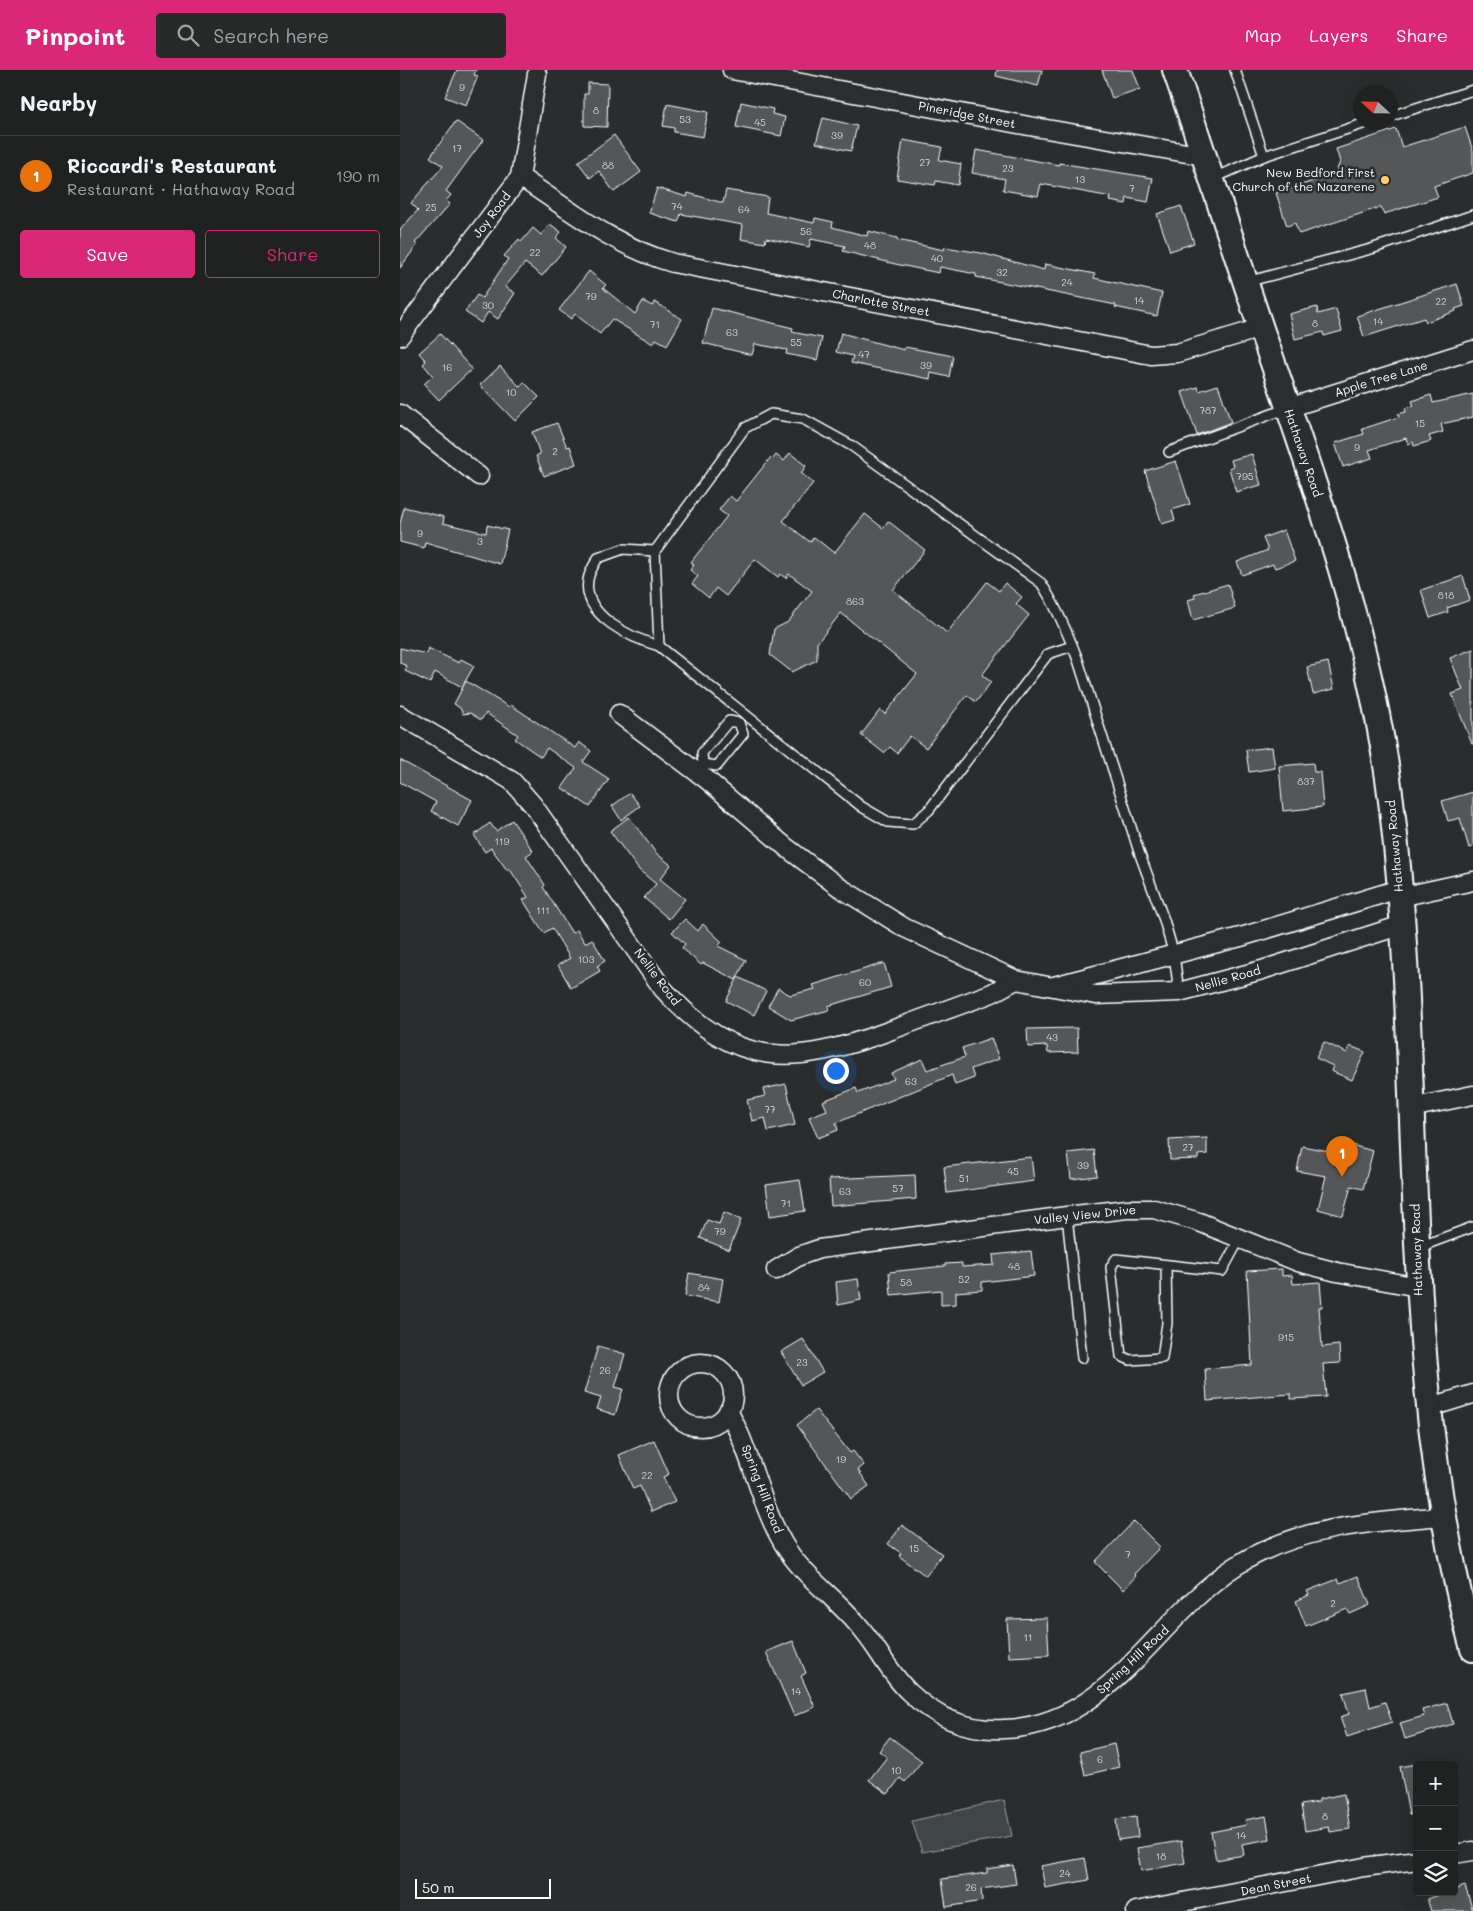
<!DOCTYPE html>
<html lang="en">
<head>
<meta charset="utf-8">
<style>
	:root { --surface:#202222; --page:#282a2a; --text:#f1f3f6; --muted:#a2a4a5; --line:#3d3f40; --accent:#db2777 }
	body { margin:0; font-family:Mali,sans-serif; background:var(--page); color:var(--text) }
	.controls { position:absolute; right:15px; bottom:15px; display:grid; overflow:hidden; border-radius:5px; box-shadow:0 5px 20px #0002 }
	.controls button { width:45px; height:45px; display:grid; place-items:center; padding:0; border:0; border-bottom:1px solid var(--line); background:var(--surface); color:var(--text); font:25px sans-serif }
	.compass { position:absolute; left:953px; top:15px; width:45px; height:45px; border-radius:50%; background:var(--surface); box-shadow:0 5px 20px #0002; rotate:292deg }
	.scale { position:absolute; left:15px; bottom:12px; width:136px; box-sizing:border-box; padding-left:5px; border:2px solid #fff; border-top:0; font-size:14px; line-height:18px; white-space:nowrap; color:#fff; -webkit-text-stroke:4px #2a2d2e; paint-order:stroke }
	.you { position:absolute; left:435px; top:1000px; width:18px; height:18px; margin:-12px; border:4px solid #fff; border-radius:50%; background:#1a73e8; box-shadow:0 0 0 8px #1a73e833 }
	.badge { display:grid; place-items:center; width:32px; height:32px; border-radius:50%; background:var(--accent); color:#fff; font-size:16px; font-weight:700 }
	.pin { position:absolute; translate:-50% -41px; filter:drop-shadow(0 1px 2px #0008) }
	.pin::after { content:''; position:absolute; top:26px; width:18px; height:15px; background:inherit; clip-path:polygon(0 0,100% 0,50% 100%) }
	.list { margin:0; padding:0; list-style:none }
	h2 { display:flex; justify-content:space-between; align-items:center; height:65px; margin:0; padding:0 20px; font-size:21px }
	h2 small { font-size:16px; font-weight:400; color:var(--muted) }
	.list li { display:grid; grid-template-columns:32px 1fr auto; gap:15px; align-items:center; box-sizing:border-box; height:80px; padding:0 20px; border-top:1px solid var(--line) }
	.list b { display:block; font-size:19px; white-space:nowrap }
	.list p { margin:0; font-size:16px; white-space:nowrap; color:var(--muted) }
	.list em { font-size:16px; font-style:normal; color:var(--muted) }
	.actions { display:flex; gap:10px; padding:15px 20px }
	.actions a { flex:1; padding:11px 0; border:1px solid var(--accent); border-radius:5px; text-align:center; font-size:18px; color:var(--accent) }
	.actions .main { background:var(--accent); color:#fff }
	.icon { flex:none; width:28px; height:28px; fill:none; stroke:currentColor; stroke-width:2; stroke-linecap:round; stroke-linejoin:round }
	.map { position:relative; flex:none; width:1073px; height:1841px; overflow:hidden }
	header { display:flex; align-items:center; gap:30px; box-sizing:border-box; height:70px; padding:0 25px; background:var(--accent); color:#fff }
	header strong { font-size:24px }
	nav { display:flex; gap:28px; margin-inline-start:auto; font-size:18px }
	.search { width:350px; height:45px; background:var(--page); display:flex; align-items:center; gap:12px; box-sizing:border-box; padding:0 18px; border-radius:5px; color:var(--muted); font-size:19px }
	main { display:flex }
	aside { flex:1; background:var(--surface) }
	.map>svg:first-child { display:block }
	.green { fill:#414445; stroke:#a0a2a2 }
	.building { fill:#555758; stroke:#fff }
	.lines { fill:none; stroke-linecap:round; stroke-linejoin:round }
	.lane-casing { stroke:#fff; stroke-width:12 }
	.street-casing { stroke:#fff; stroke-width:21 }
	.secondary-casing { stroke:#fff; stroke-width:28 }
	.lane { stroke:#2a2d2e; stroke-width:9 }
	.street { stroke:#2a2d2e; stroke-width:18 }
	.secondary { stroke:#2a2d2e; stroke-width:24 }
	.poi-dot { fill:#ffd166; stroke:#2a2d2e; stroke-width:2 }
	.labels { text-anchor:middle; stroke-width:5; stroke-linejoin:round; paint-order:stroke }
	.number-label { font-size:10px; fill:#d4d5d5 }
	.street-label { font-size:12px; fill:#fff; stroke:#2a2d2e }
	.poi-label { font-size:12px; fill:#fff; stroke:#2a2d2e; text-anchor:end }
</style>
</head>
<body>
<header>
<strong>Pinpoint</strong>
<div class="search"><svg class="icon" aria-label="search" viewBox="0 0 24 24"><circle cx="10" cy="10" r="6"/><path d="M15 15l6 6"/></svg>Search here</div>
<nav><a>Map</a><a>Layers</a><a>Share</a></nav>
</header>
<main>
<aside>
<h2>Nearby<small></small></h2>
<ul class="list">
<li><span class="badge" style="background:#e8710a">1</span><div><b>Riccardi's Restaurant</b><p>Restaurant · Hathaway Road</p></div><em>190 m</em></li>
</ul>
<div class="actions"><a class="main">Save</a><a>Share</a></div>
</aside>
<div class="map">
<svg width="1073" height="1841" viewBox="0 0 1073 1841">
	<rect width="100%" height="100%" fill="#2a2d2e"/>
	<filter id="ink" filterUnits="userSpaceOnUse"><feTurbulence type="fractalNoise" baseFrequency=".02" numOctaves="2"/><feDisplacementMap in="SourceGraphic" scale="10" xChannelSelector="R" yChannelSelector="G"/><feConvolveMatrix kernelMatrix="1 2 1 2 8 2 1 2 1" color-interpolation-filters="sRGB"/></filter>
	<g filter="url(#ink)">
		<path class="green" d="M604,1730L612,1766L522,1782L512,1751Z"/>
		<g class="building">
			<path d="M57,0H76L74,5L78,6L66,35L45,27Z"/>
			<path d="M597,0H642L638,16L596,6Z"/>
			<path d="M702,0H733L740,19L712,28Z"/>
			<path d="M188,13L208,14L207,57L184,56V24H188Z"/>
			<path d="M341,32L373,39L372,44L385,47L381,66L336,57Z"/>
			<path d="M267,34L308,42L303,67L274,62V58L263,56Z"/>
			<path d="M423,48L457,56L451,81L416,73Z"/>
			<path d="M56,51L83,70L46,121L51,125L46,131L50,134L15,173L17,175L0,198V160L18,140L11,133L43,96L30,87Z"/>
			<path d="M1065,57L1073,81V103L1034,116L1038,127L984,144L981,137L899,164L895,153L887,156L876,123L935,104L940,92L936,79L996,59L1002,77Z"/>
			<path d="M214,65L241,102L214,122L199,101L190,108L178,92Z"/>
			<path d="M503,70L542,77L539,90L561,94L558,115L536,111L535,115L497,109Z"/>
			<path d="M576,80L659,95V93L753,108L748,132L727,128L726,134L710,131L711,127L641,114L638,126L603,120L605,109L572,103Z"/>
			<path d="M257,118L287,127L288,123L323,133L326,120L368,127L366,143L414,153L415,148L433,152L432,157L467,166L468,161L497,168V170L544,180L545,177L581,183L644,200L645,194L695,204L694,208L762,223L757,246L715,237L716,235L576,207V204L540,197L539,203L495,194L443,181L445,176L411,169L409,177L366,168L365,173L341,169L343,155L281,144L278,152L249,143Z"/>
			<path d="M781,136L794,173L770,181L757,144Z"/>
			<path d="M150,154L161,162L156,168L166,177L142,206L125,193L105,217L115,223L98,249L88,242L81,253L65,242L77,225L82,228L108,189L104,186L119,169L121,172L133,158L141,165Z"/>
			<path d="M189,201L206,215L203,218L235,244L243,231L252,236L255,232L282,249L267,275L256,269L253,274L212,249L200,264L175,244L171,249L159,240Z"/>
			<path d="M1057,214L1064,236L1055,239L1056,241L1026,252L1024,248L964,267L957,246Z"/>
			<path d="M917,237L918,244L936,239L942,261L924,266L923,262L895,269L889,244Z"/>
			<path d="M312,238L393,258L392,262L422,268L417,290L386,284L387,280L355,274L352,285L303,273Z"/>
			<path d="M441,263L504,280L505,277L553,286L549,307L531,303L530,309L451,293L453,286L436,282Z"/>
			<path d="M40,264L72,299L39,330L24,314L33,306L23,294L26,291L19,283Z"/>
			<path d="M100,296L120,317L124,312L139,327L115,351L80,315Z"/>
			<path d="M818,315L831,352L797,365L782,322L798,317L799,321Z"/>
			<path d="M1073,324V347L1041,354L1043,362L1029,366L1031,371L1014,376L1013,372L1008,374L1006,368L969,380L972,388L943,397L935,373L964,364L962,359L999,347L998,344L1006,342L1005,338L1014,336L1012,331L1031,325L1033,333Z"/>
			<path d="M157,353L167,377L170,376L176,394L144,406L136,386L140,384L132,362Z"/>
			<path d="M390,383L406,396L401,403L413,413L383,451L410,472L414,467L434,483L465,444L483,458L488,451L525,480L493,520L547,563L587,512L599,521L605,513L622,527L616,534L629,545L582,605L591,612L576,632L567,625L526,678L510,666L497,683L490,677L484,683L461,665L480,640L485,644L517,604L441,543L417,573V590L392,602L370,585L374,559L388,552L412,521L389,504L386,508L380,504L378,507L355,489L326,526L316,518L309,528L292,514L298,506L290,500L294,495L291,492L327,446L319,440L330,426L336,431L371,387L373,389L376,385L384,391Z"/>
			<path d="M852,384L861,415L836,422L829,398L833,396L831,390Z"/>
			<path d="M776,391L790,434L772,440L775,450L762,454L745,401Z"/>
			<path d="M4,437L44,447L43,453L86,463L87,455L108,460L100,494L25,472L24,478L0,472V454Z"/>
			<path d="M884,460L895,491L875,498L873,494L842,505L837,492L868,480L863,468Z"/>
			<path d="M1063,506L1070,530L1047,538L1048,542L1030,548L1021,520Z"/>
			<path d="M828,514L835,538L793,550L788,530L795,528L794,524Z"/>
			<path d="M0,578L26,584L28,578L59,593L61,589L74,596L62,617L35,602L30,613L5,601L7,596L0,593Z"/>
			<path d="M1073,579V674H1072L1052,624L1063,620L1050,588Z"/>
			<path d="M928,592L934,619L913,624L907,597Z"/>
			<path d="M66,611L109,637L111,635L175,678L179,672L191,681L183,692L209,709L190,737L162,718L176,698L147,678L141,687L115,669L118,665L86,643L81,650L70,643L63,644L60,638L54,634Z"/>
			<path d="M872,677L875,698L849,702L846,680Z"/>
			<path d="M0,690L72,730L58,756L31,741L36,732L0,712Z"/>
			<path d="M913,693L914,702H920L923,737L883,741L879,696Z"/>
			<path d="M1073,722V777L1069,778L1060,748L1048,751L1042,731Z"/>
			<path d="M230,723L240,736L221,750L212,736Z"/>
			<path d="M229,747L256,783L271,795L260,809L285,829L269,849L244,828L256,814L239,800L210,761Z"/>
			<path d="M112,750L133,781L126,786L145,815L143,817L172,863L177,860L185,873L192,869L205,891L197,896L200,901L171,918L158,895L170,888L152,858L144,863L123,830L128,827L109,798L107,800L91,778L85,782L74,765L90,753L96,761Z"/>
			<path d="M285,849L298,861L303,854L322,872L318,876L346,890L336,910L303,893L301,895L282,878L285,874L272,862Z"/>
			<path d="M484,893L491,917L428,936L429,940L391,950L368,936L378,918L390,925L415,919L413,915Z"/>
			<path d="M338,907L366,921L354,945L326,931Z"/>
			<path d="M677,958L678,982L648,983L647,976L628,977L627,959Z"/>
			<path d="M591,968L599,989L571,999L574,1008L555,1015L552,1005L436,1053L438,1060L418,1068L409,1047L427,1040L423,1031L456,1018L458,1023L494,1009L491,1003L522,989L527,1000L565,987L562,978Z"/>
			<path d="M924,972L947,983L950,976L965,982L952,1010L931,1001L933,996L916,988Z"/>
			<path d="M386,1014L395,1055L368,1061L365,1048L352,1051L347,1030L365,1026L363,1019Z"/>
			<path d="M807,1068V1084L798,1085V1089L770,1090L769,1070Z"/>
			<path d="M948,1074L973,1081L963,1119L951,1116L943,1146L918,1139L926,1106L897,1101L902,1076L945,1084Z"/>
			<path d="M694,1080L697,1106L671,1109L668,1083Z"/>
			<path d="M631,1087L634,1111L547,1123L544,1097Z"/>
			<path d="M515,1105L516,1129L431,1136L429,1109Z"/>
			<path d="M400,1110L405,1141L370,1146L366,1115Z"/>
			<path d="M324,1142L341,1150L329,1180L300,1168L307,1150L319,1154Z"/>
			<path d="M631,1181L634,1206L582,1212V1220L556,1222V1234L541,1235V1220L491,1225L489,1202L545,1196V1194L562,1193V1197L594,1195L593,1185Z"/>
			<path d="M882,1199V1206L892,1205L893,1214L920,1212L922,1237H919L922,1277L939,1275L940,1293L923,1294L926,1327L891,1329V1324L807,1331L805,1299L852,1295L847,1201Z"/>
			<path d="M289,1203L323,1209L319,1232L285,1226Z"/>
			<path d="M458,1209L461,1230L438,1235L436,1212Z"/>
			<path d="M403,1269L423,1302L401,1315L381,1282Z"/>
			<path d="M198,1276L225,1284L215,1317L223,1319L215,1345L197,1339L201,1328L184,1323Z"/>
			<path d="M416,1340L450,1383L453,1381L464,1395L458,1400L469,1416L451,1429L397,1355Z"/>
			<path d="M254,1370L269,1404L263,1407L275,1432L251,1442L240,1416L233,1419L219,1385Z"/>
			<path d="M734,1451L760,1477L734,1504L736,1506L723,1520L695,1492Z"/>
			<path d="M502,1455L542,1484L526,1506L499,1486L501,1483L488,1474Z"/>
			<path d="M958,1506L970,1535L950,1544L947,1539L906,1556L896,1531L909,1525L907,1521L938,1509L940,1513Z"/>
			<path d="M647,1548L649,1585L609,1587L607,1549Z"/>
			<path d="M393,1571L406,1603L401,1606L415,1637L394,1646L366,1582Z"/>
			<path d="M966,1618L970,1637L985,1632L992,1652L947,1667L940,1647L949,1644L943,1623Z"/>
			<path d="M1047,1633L1053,1654L1005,1669L1000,1653L1024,1646L1022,1640Z"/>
			<path d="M490,1667L522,1691L505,1712L500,1708L488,1724L469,1710L487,1687L479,1681Z"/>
			<path d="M714,1674L719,1697L685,1705L680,1682Z"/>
			<path d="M1017,1694V1744L1009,1745L1000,1697Z"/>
			<path d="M944,1724L950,1759L930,1762L929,1757L905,1761L901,1735L919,1732V1729Z"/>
			<path d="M736,1746L738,1767L718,1770L716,1749Z"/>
			<path d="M866,1746L870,1769L842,1774L844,1785L816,1790L811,1762L846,1755L845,1750Z"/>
			<path d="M781,1771L785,1793L741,1801L737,1778Z"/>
			<path d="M685,1788L689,1810L645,1818L641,1796Z"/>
			<path d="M613,1795L616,1814L581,1819L582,1831L546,1837L542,1809L587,1803V1799Z"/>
			<path d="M1065,1816L1073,1841H1031L1027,1829L1046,1822H1054V1820Z"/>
		</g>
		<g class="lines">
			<g class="lane-casing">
				<g id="lane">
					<path d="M835,0L864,86L969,52"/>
					<path d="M991,46L1073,20"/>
					<path d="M812,109L864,86"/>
					<path d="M846,212L971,179L1073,145"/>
					<path d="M769,382L888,338"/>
					<path d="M255,481L223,479L198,488C194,495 189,502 188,510C182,546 231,568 259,576"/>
					<path d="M672,576L648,584L529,740L513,754L488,752L462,737L259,576L255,481L345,358L371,344L403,349L452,376L641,513C657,537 668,564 678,590L739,782L764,850L774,885L779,922"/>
					<path d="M303,694L317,696L343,664L339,653"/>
					<path d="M296,701L303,694L302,683L329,651L339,653"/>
					<path d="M667,1146L682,1288"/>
					<path d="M1019,1177L1073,1157"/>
					<path d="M766,1196L767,1253L762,1288L730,1290L721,1286L711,1197L716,1189L822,1201L840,1168"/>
				</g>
			</g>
			<g class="street-casing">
				<g id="street">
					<path d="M332,0L629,56L804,86"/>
					<path d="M120,107C171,141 214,176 273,193L751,285L777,283L861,258"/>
					<path d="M0,266L120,107L137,4"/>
					<path d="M888,338L1073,280"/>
					<path d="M0,344L79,406"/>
					<path d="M219,644L306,709L387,778L439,817L505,858L616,910L696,925L779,922L862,900L1002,855"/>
					<path d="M0,645L112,711L133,735L263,919C337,1000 392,996 489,961C523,948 558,936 592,923L616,910"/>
					<path d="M1000,827L1073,811"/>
					<path d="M654,916L844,866L999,819"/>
					<path d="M1011,1038L1073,1025"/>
					<path d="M376,1200L399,1186L419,1179L667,1146L727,1139H754L799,1152L898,1192L937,1202L1018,1217"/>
					<circle cx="301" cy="1325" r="32"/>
					<path d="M1028,1338L1073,1324"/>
					<path d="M328,1341C352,1383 359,1432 383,1473C403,1508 439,1529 463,1561C479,1580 490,1604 509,1622C535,1647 567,1661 604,1659C710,1656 756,1547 836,1496C897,1456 973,1452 1043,1446"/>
					<path d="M1054,1784L1073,1781"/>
					<path d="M736,1841L964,1797L1017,1790"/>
				</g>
			</g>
			<g class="secondary-casing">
				<path id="secondary" d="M775,0C806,89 834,180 865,270C917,420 972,573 991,731C1026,1014 996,1302 1073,1579"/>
			</g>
			<use href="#lane" class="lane"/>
			<use href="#street" class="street"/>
			<use href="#secondary" class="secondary"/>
		</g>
	</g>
	<circle class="poi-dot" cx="985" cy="110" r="5"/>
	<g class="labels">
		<g class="number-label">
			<text x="62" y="21">9</text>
			<text x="196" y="44">8</text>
			<text x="285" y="53">53</text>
			<text x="360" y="56">45</text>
			<text x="437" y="69">39</text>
			<text x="57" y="82">17</text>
			<text x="525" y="96">27</text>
			<text x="208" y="99">88</text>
			<text x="608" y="102">23</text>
			<text x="680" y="113">13</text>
			<text x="732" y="122">7</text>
			<text x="277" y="140">74</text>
			<text x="31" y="141">25</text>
			<text x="344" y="143">64</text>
			<text x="406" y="165">56</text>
			<text x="470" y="179">48</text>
			<text x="135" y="186">22</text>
			<text x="537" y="192">40</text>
			<text x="602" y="206">32</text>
			<text x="667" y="216">24</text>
			<text x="191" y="230">79</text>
			<text x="739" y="234">14</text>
			<text x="1041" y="235">22</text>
			<text x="88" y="239">30</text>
			<text x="978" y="255">14</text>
			<text x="915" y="257">8</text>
			<text x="255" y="258">71</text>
			<text x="332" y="266">63</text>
			<text x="396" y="276">55</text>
			<text x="464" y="288">47</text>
			<text x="526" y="299">39</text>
			<text x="47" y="301">16</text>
			<text x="111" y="326">10</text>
			<text x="808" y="344">787</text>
			<text x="1020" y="357">15</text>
			<text x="957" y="381">9</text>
			<text x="155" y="385">2</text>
			<text x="845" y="410">795</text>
			<text x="20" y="467">9</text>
			<text x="80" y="475">3</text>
			<text x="1046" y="529">818</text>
			<text x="455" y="535">863</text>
			<text x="906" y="715">837</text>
			<text x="102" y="775">119</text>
			<text x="143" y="844">111</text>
			<text x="186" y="893">103</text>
			<text x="465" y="916">60</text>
			<text x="652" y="971">43</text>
			<text x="511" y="1015">63</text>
			<text x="370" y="1043">77</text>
			<text x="788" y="1081">27</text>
			<text x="683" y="1099">39</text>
			<text x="613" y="1105">45</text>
			<text x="564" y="1112">51</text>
			<text x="498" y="1122">57</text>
			<text x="445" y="1125">63</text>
			<text x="386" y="1137">71</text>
			<text x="320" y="1165">79</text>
			<text x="614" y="1200">48</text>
			<text x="564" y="1213">52</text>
			<text x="506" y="1216">58</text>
			<text x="304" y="1221">84</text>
			<text x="886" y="1271">915</text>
			<text x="402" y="1296">23</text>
			<text x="205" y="1304">26</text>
			<text x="441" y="1393">19</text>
			<text x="247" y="1409">22</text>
			<text x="514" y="1482">15</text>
			<text x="728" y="1488">7</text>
			<text x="933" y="1537">2</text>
			<text x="628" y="1571">11</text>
			<text x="396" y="1625">14</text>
			<text x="700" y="1693">6</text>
			<text x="496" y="1704">10</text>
			<text x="925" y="1750">8</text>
			<text x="841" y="1769">14</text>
			<text x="761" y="1790">18</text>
			<text x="665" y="1807">24</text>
			<text x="571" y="1821">26</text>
		</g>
		<g class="street-label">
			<text transform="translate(567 45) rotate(11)" y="4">Pineridge Street</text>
			<text transform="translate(92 145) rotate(-53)" y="4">Joy Road</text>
			<text transform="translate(481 233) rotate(11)" y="4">Charlotte Street</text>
			<text transform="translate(981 309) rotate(-17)" y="4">Apple Tree Lane</text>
			<text transform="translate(903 383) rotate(71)" y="4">Hathaway Road</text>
			<text transform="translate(995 776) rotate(-95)" y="4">Hathaway Road</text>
			<text transform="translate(257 907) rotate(53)" y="4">Nellie Road</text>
			<text transform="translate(828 909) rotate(-16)" y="4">Nellie Road</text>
			<text transform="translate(685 1145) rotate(-6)" y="4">Valley View Drive</text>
			<text transform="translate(1017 1180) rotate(-92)" y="4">Hathaway Road</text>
			<text transform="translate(362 1419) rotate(69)" y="4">Spring Hill Road</text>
			<text transform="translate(733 1590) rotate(-43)" y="4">Spring Hill Road</text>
			<text transform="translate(876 1815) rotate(-11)" y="4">Dean Street</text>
		</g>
		<g class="poi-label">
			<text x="975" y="107">New Bedford First<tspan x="975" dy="14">Church of the Nazarene</tspan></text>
		</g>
	</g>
</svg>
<div class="controls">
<button>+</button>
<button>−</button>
<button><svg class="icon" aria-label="layers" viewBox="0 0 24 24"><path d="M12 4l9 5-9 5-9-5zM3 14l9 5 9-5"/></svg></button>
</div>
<svg class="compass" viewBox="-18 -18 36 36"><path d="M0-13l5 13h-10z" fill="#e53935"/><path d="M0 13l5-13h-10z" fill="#a2a4a5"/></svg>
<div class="scale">50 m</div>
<div class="you"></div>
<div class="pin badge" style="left:942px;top:1107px;background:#e8710a">1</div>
</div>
</main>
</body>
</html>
